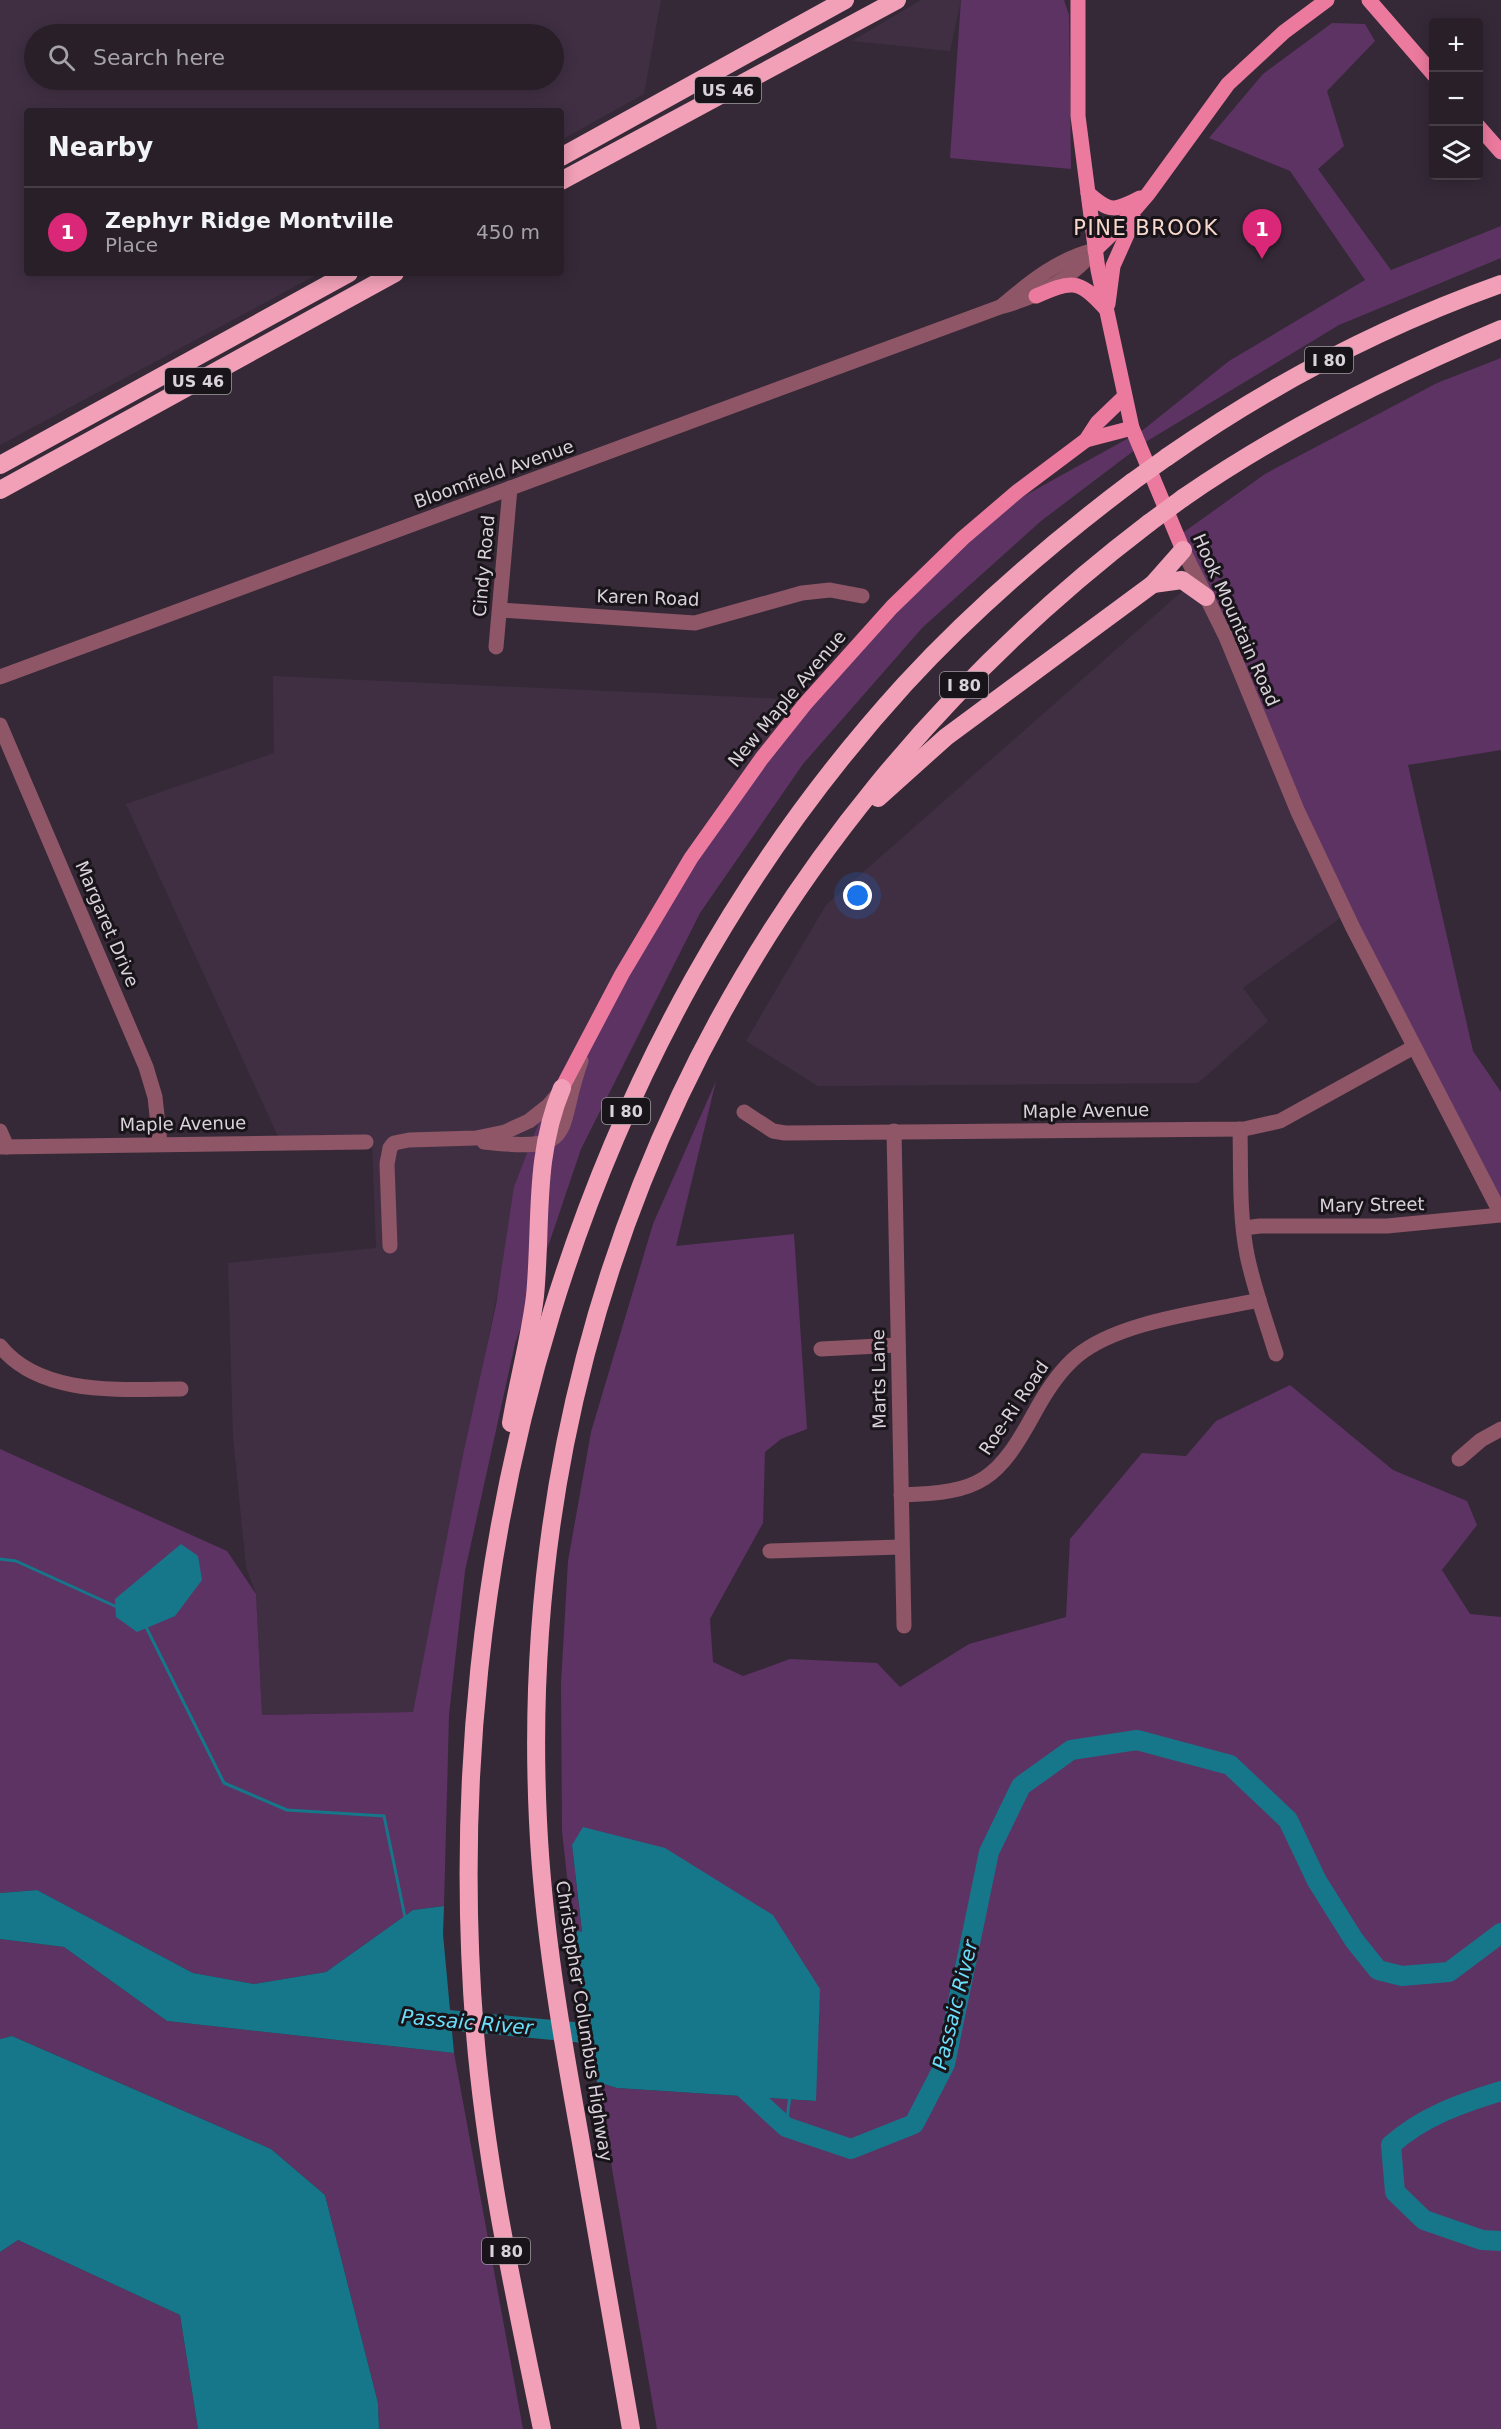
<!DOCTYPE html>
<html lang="en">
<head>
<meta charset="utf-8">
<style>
	:root { --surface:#281f29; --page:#342c35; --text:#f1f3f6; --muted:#a5a2a8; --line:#443d46; --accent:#db2777 }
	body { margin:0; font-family:"DejaVu Sans",sans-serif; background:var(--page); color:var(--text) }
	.controls { position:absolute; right:18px; top:18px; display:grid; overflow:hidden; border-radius:6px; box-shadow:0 3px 15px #0003 }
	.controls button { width:54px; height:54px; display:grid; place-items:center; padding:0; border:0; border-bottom:2px solid var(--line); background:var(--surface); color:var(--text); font:30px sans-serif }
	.you { position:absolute; left:858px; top:896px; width:21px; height:21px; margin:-15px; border:4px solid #fff; border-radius:50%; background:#1a73e8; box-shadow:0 0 0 9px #1a73e833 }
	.badge { display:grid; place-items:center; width:39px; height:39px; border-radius:50%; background:var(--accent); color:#fff; font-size:20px; font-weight:700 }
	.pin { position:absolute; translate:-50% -50px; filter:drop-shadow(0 2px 3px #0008) }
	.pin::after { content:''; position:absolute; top:32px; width:21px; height:18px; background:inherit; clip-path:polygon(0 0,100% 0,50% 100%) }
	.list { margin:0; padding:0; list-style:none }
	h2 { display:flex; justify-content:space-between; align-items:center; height:78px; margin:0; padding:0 24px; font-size:26px }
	h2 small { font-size:20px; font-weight:400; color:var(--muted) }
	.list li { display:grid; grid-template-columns:39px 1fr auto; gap:18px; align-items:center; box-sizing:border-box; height:90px; padding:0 24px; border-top:2px solid var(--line) }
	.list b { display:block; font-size:22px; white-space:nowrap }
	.list p { margin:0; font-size:20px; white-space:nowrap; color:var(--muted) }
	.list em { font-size:20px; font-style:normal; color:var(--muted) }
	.icon { flex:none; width:33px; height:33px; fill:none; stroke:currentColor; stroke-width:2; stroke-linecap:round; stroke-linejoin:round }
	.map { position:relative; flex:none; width:1501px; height:2429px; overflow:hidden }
	.search { position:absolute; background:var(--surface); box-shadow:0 3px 15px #0003; left:24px; top:24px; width:540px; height:66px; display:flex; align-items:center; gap:15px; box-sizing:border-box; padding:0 21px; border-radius:33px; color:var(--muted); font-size:22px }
	.panel { position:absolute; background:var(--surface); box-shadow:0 3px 15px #0003; left:24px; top:108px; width:540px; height:168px; border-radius:6px }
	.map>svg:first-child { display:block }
	.built { fill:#402f43; fill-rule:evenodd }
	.green { fill:#5d3364 }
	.water { fill:#16778a }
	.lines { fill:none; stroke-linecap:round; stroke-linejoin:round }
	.stream { stroke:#16778a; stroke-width:3 }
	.river { stroke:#16778a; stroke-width:20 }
	.minor { stroke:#8e5666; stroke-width:15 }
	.major { stroke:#eb7a9e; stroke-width:15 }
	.highway { stroke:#f2a0b7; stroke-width:18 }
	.highway-bridge { stroke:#f2a0b7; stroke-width:18 }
	.labels { text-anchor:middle; stroke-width:6; stroke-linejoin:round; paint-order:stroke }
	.shield { fill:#19141a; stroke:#a099a1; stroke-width:1.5 }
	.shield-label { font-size:16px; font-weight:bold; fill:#dad2db }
	.street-label { font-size:18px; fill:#dad2db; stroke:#19141a }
	.water-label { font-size:20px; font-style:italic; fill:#6adffa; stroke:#19141a }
	.quarter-label { font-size:21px; letter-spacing:1.5px; fill:#f9d8cc; stroke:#19141a }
</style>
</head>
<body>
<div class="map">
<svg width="1501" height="2429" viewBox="0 0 1501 2429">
	<rect width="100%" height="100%" fill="#352937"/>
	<g class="built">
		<path d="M0,0H661L644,94L561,140V111H27V273H320L0,445ZM554,34V80H34V34Z"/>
		<path d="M921,0H961L950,51L852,41Z"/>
		<path d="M1195,580L1343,916L1243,988L1268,1021L1198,1083L818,1086L746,1041L826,905Z"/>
		<path d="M273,676L806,700L505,1256L413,1712L262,1715L256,1594L246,1567L233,1437L228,1263L376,1248L372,1142L282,1145L126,804L274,753Z"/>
	</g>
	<g class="green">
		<path d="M961,0H1064L1069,15L1071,169L950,158Z"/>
		<path d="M1332,23L1365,24L1375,41L1327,91L1344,146L1318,169L1391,270L1501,226V258L1339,325L1144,443L1041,521L923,627L803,764L700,913L581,1149L515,1344L465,1571L449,1715L444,1906L413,1910L326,1972L254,1984L193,1973L37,1890L0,1893V1449L227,1551L256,1594L262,1715L413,1712L463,1455L496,1305L514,1187L549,1096L643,935L806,700L986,517L1143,430L1229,361L1365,280L1290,171L1209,138L1263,74Z"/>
		<path d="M1501,358V750L1408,765L1473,1051L1501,1092V1214L1343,916L1177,537L1265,474L1437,383Z"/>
		<path d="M716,1081L676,1246L794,1234L807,1429L781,1439L765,1452L763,1523L710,1619L713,1662L743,1676L790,1659L877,1663L900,1687L969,1644L1066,1617L1070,1539L1142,1453L1186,1456L1216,1421L1290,1385L1393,1470L1467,1501L1477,1525L1442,1570L1470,1614L1501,1617V2429H657L597,2082L617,2088L816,2101L572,1845L582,1933L573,1930L562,1831L561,1684L568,1561L591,1432L653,1224Z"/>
		<path d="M0,1939L64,1947L167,2021L454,2053L523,2429H379L378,2403L325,2195L271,2149L12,2036L0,2039Z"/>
		<path d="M18,2240L180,2315L198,2429H0V2252Z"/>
	</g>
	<g class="water">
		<path d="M181,1544L198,1556L202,1580L175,1616L137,1632L116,1617L115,1599Z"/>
		<path d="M583,1827L665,1848L773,1915L820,1989L816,2101L617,2088L597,2082L573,1930L582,1932L572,1845Z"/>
		<path d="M37,1890L193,1973L254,1984L326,1972L413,1910L444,1906L443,1934L454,2053L167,2021L64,1947L0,1939V1893Z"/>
		<path d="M12,2036L271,2149L325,2195L378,2403L379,2429H198L180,2315L18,2240L0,2252V2039Z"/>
	</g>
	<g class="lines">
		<g class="stream">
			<path d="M0,1559L16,1561L117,1607"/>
			<path d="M146,1627L224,1783L287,1810L384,1816L405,1917"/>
			<path d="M786,2127L790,2095"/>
		</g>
		<g class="river">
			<path d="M427,2018L616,2036"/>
			<path d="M733,2078L786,2127L851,2149L914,2124L945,2064L989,1852L1021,1786L1071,1750L1137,1740L1230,1765L1288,1820L1317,1881L1354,1940L1378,1970L1402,1976L1449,1972L1501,1933"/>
			<path d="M1501,2091C1461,2103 1422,2117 1391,2145L1395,2192L1424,2220L1482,2240L1501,2241"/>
		</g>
		<g class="minor">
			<path d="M1003,305C1030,282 1060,258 1095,250"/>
			<path d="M1183,550L1226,637L1298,812L1353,928L1501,1214"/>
			<path d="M500,610L695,623L802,593L830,590L862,596"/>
			<path d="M496,647L510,488"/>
			<path d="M0,677L1000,307C1038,297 1070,280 1095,250"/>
			<path d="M0,725L146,1067L155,1097L160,1143"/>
			<path d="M744,1112L773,1131L785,1133L1244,1129L1280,1121L1414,1047"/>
			<path d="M1240,1129C1241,1171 1239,1214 1247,1255C1254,1289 1266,1321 1276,1354"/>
			<path d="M0,1131L7,1147"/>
			<path d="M894,1131L904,1626"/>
			<path d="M484,1142C581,1153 555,1132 581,1061"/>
			<path d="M0,1147L366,1142"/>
			<path d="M1244,1228L1260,1226H1387L1501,1215"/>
			<path d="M390,1246L387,1164L390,1148L394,1143L409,1140L476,1138L505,1132L529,1121L548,1106L559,1093"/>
			<path d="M0,1346C41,1397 122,1389 181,1389"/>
			<path d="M821,1349L898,1345"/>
			<path d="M1459,1459L1481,1440L1501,1429"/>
			<path d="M901,1495C982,1493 998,1480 1036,1410C1047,1390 1059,1371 1077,1356C1119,1321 1205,1312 1259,1300"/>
			<path d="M770,1551L901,1547"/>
		</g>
		<g class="major">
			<path d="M1078,0V116L1098,270L1132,428L1183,550"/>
			<path d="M1369,0L1434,75"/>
			<path d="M1478,126L1501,152"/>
			<path d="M1088,193C1110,213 1115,211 1140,198"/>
			<path d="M1095,250L1123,223L1148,194L1228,84L1284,32L1327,0"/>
			<path d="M1036,296C1071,281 1078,278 1105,308"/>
			<path d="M1108,304L1113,266L1134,219"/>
			<path d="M1086,440L1132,428"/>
			<path d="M562,1088L622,974L691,858L762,758L805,704L892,607L963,538L1018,491L1086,440L1097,423L1124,397"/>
		</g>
		<g class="highway">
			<path d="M561,157L845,0"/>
			<path d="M561,181L897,0"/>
			<path d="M1167,457C1270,385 1383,326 1501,284"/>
			<path d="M0,465L349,273"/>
			<path d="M0,490L395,273"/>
			<path d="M1183,498C1283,429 1389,376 1501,329"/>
			<path d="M1153,584L1182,580L1206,597"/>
			<path d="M878,798L946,737L1153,584L1183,550"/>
			<path d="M511,1423C518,1381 530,1338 535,1296C542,1223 533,1158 562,1088"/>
			<path d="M542,2429C515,2298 486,2167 475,2033C436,1549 575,1046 905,684C974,609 1051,543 1132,482"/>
			<path d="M631,2429C614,2331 597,2234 580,2137C561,2032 543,1928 538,1821C513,1304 738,836 1149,523"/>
		</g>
		<g class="highway-bridge">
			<path d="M1132,482L1167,457"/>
			<path d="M1149,523L1183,498"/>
		</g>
	</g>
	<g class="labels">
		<g class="shield">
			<rect x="695" y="77" width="66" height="26" rx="4.5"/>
			<rect x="1305" y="347" width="48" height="26" rx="4.5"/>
			<rect x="165" y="368" width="66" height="26" rx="4.5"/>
			<rect x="940" y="672" width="48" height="26" rx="4.5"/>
			<rect x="602" y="1098" width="48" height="26" rx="4.5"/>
			<rect x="482" y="2238" width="48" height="26" rx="4.5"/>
		</g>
		<g class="shield-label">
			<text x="728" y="96">US 46</text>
			<text x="1329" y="366">I 80</text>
			<text x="198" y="387">US 46</text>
			<text x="964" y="691">I 80</text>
			<text x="626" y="1117">I 80</text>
			<text x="506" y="2257">I 80</text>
		</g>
		<g class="street-label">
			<text transform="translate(494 474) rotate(-20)" y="6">Bloomfield Avenue</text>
			<text transform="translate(484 566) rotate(-85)" y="6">Cindy Road</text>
			<text transform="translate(648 598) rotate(2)" y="6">Karen Road</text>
			<text transform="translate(1236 620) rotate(66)" y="6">Hook Mountain Road</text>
			<text transform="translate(787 699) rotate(-50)" y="6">New Maple Avenue</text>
			<text transform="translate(107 924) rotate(67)" y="6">Margaret Drive</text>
			<text transform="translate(1086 1111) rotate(-1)" y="6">Maple Avenue</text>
			<text transform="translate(183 1124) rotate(-1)" y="6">Maple Avenue</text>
			<text transform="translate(1372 1205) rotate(-1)" y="6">Mary Street</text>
			<text transform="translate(879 1379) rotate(-91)" y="6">Marts Lane</text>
			<text transform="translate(1014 1408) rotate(-56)" y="6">Roe-Ri Road</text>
			<text transform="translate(584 2021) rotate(81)" y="6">Christopher Columbus Highway</text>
		</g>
		<g class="water-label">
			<text transform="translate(955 2005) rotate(-76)" y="7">Passaic River</text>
			<text transform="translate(467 2022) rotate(5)" y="7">Passaic River</text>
		</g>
		<g class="quarter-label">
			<text x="1146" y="235">PINE BROOK</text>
		</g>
	</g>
</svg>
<div class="controls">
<button>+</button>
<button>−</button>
<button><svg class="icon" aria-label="layers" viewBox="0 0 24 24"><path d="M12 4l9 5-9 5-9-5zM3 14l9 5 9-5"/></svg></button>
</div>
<div class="you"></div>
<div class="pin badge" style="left:1262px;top:259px">1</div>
<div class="search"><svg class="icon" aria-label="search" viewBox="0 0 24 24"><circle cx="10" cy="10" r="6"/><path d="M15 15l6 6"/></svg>Search here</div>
<section class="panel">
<h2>Nearby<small></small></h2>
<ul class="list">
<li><span class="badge">1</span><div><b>Zephyr Ridge Montville</b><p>Place</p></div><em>450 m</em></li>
</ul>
</section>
</div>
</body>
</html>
